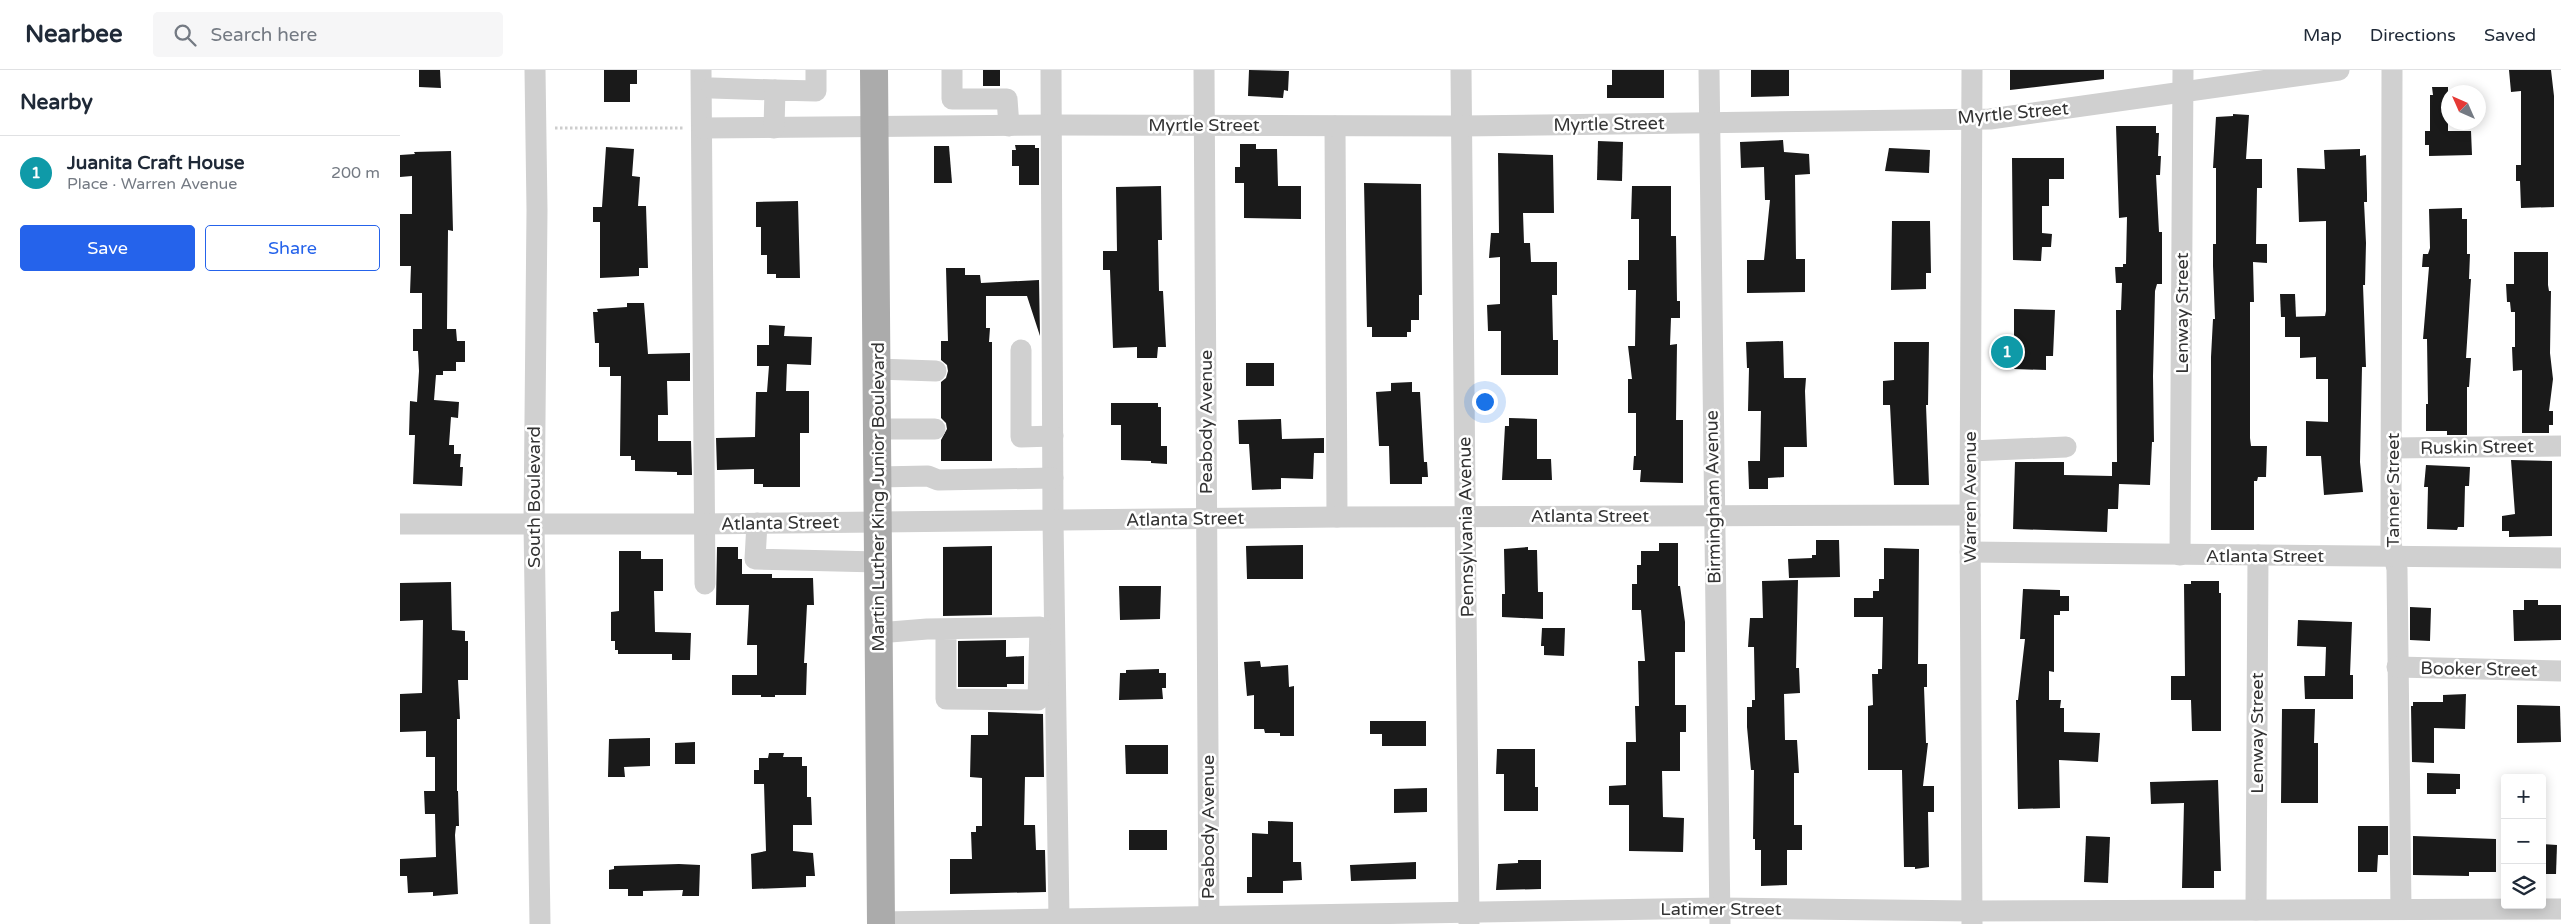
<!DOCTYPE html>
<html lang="en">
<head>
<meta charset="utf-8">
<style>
	:root { --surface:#fff; --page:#f6f6f7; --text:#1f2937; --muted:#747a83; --line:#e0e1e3; --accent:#2563eb }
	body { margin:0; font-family:"Varela Round",sans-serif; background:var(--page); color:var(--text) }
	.controls { position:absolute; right:15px; bottom:15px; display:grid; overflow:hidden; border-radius:5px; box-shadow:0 2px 12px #0003 }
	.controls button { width:45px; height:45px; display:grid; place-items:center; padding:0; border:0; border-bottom:1px solid var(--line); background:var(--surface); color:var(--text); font:25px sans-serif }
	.compass { position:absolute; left:2041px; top:15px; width:45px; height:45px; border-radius:50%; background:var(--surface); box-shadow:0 2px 12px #0003; rotate:315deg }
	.you { position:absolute; left:1084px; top:331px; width:18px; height:18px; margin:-12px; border:4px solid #fff; border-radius:50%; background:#1a73e8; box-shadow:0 0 0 8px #1a73e833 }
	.badge { display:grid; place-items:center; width:32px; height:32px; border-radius:50%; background:var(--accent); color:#fff; font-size:16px; font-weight:700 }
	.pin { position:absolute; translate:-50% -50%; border:2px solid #fff; box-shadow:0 1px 5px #0006 }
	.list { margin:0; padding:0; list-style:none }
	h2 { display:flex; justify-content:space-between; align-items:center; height:65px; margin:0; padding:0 20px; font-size:21px }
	h2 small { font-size:16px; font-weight:400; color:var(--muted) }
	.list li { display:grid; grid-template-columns:32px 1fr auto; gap:15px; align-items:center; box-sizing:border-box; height:75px; padding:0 20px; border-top:1px solid var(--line) }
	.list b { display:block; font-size:19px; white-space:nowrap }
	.list p { margin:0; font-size:16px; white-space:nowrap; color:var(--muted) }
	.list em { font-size:16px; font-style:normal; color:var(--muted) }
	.actions { display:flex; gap:10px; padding:15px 20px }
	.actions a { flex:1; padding:11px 0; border:1px solid var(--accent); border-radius:5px; text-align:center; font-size:18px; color:var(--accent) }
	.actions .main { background:var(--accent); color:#fff }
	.icon { flex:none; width:28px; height:28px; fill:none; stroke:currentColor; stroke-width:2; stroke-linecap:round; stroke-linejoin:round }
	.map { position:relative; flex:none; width:2161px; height:854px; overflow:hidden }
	header { display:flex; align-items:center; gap:30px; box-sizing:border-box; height:70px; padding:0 25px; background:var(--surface); border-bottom:1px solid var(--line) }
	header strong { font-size:24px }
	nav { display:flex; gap:28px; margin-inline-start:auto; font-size:18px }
	.search { width:350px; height:45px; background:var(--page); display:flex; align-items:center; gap:12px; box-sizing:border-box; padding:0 18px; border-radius:5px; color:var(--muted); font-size:19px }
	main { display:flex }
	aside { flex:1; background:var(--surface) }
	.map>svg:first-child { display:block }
	.building { fill:#1a1a1a }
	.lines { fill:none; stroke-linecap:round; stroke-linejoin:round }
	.path { stroke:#cdcdcd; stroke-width:3; stroke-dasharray:2.5 2.5; stroke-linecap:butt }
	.minor { stroke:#d0d0d0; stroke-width:21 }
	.major { stroke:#ababab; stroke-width:28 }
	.labels { text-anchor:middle; stroke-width:5; stroke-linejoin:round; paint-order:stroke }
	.street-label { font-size:18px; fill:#333; stroke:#fff }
</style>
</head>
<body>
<header>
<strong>Nearbee</strong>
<div class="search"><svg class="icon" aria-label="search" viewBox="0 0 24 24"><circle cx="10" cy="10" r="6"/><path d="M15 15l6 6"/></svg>Search here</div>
<nav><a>Map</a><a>Directions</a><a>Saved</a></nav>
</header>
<main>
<aside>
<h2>Nearby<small></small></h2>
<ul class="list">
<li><span class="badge" style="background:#0f9aa8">1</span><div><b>Juanita Craft House</b><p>Place · Warren Avenue</p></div><em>200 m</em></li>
</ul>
<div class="actions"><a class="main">Save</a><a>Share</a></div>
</aside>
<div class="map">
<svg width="2161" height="854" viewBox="0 0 2161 854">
	<rect width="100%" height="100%" fill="#fff"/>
	<g class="building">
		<path d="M19,0H40L41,18L19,17Z"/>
		<path d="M204,0H237V14H230V32H204Z"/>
		<rect x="583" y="0" width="17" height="16"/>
		<path d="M849,0L889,1L888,21L884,20L883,28L848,26Z"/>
		<path d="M1212,0H1264V28H1207V15H1212Z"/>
		<path d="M1351,0H1389V26L1351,27Z"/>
		<path d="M1610,0H1704V9L1610,20Z"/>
		<path d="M2109,0H2151L2154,26V137L2121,138L2120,111H2116V95H2121V21L2111,22Z"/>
		<path d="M2032,17H2048V61H2071L2072,85L2029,86V75H2025V61H2030V25H2033Z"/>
		<path d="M1833,44L1849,45L1846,89H1862V118H1857L1856,174H1867V193L1853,192L1854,232H1850V368L1851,376H1867L1866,407H1858L1857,411H1854V460H1811V287L1813,249H1815L1813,196V174H1816V98H1813L1816,47L1833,46Z"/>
		<path d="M1716,56H1756V63H1759L1758,86H1761L1760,105H1756L1759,162H1762V214H1757L1755,221L1753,306L1754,372H1752L1750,415L1719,414L1718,439H1708L1707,462L1613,459L1615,392H1664V405L1712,406V392H1717L1716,240H1721L1722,213H1716L1715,197H1723V194H1726L1727,147L1719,148Z"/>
		<path d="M1383,70L1384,82L1409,84L1410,104L1395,105L1396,189H1405V222L1347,223V190H1364L1370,130H1365L1364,97L1341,98L1340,72Z"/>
		<path d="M1198,71L1223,72L1222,111L1197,110Z"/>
		<path d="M840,74H856V79H877L878,116H901V149L844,148V113H835V97H840Z"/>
		<path d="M615,75H635V78H639V115H619V96H612V80H616Z"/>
		<path d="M534,76H549L552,113H534Z"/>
		<path d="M206,77L234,79L232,106L240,107L238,136H246L248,198H239V206L200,208V152H193V137H202Z"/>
		<path d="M1489,78L1530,80L1529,103L1485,101Z"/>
		<path d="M1960,79V86L1966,85L1967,124V132H1964L1966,173L1965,215H1963L1966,297H1962L1960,392L1963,422L1924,425L1921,386H1906V351L1928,352V309H1916V287L1900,288V267H1885V247L1925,246L1926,241V151L1899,152L1897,98L1925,99L1924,80Z"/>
		<path d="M51,81L53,161L48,160L47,259H56L57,271H65V292H56V301H43V305H36L34,330L59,332L58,348L51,347L49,375H54V384H61L60,397H63L62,416L13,414L15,365H9L10,331L17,332L19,301L18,281H13V259H22V223H10L11,196H0V144H12V106L0,107V85L15,84L14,82Z"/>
		<path d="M1098,83L1153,85L1154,143H1123L1124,173H1130L1131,192H1157V225H1152L1153,270H1158V305H1101V261H1088L1087,235L1100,234V187L1089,188L1091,163H1099Z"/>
		<path d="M1612,88H1664V109H1649V136H1642V163L1652,164L1651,177H1642L1641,191L1613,190Z"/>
		<path d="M964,113L1021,114L1022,225H1019V250H1011V262H1007V267H972V257H967Z"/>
		<path d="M761,116L762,170H758L759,221H763L766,277H758L757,288H737V277L713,278L710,200H703V181H717L716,117Z"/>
		<path d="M1232,116H1271V166H1276L1277,231H1280V248H1271L1270,275L1277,274L1276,350H1283V413L1240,412L1241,400H1233L1234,386H1236V343H1228V309H1232L1228,276H1235L1236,220H1228V190H1239V149H1231Z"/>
		<path d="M398,131L400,208H376V204H367V185H361V157H356V132Z"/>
		<path d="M2062,138V149H2067V184H2070L2069,209H2071L2066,288H2071L2069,317H2067V365H2047V361H2026V334H2028L2027,269H2023L2029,197H2022L2023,184H2028L2030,178L2029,139Z"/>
		<path d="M1492,151H1530L1531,203H1526V219L1491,220Z"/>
		<path d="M2114,182H2148V215L2149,221H2151L2150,283L2153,309L2149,341H2153V355H2149V363H2122V300L2113,301L2112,277H2115V242H2111L2110,232H2107L2106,214H2114Z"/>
		<path d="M546,198H565V205H580L581,213L639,210L640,266L627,226H586V258H590L589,272H592V391H541V370L547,359L546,353L541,348V312L546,308L548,301L547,295L541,290V271H548Z"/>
		<path d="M1880,224H1895L1896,247H1881Z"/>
		<path d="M227,233H244L248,284L290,283V311H267L268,345H258V371H291L292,405H277V402L235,401V390H231V386H220L221,306H210V297H199V273H195L193,242H198L197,239L227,237Z"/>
		<path d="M1614,239L1655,240L1653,286H1646V300L1614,299V295L1609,294L1610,276H1614Z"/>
		<path d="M369,255L385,256L384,266L412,267L411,295L387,294L386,321H409V363H400V417H363V414H354V399L317,400L316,368L355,367L356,322H367L369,296H357V275H369Z"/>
		<path d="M1383,271L1384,308H1406L1405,321L1407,377H1384V407L1368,408V419H1349L1348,391H1360L1361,341H1348L1349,298H1347L1346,272Z"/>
		<path d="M1494,272H1529L1528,335H1526L1529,415H1494L1490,335H1483V311L1494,310Z"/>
		<rect x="846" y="293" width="28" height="23"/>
		<path d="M1012,312V322H1020L1024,392H1027L1028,407H1022V414H990L989,376H979L976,322L991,321V313Z"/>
		<path d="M711,333H758V337H761V376H767V394L751,393V391L721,390V355H711Z"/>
		<path d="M1109,348L1137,349V389H1151L1152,410H1102L1105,356H1109Z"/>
		<path d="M881,349L882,369L924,368V383H914L913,409L881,408V419L852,420L849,374H839L838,350Z"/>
		<path d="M2111,390L2152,391V466L2109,467V461H2102V446L2115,444Z"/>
		<path d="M2026,395L2070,397L2069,416H2065L2064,457H2058L2057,460L2027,459L2028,417H2024Z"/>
		<path d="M1416,470H1439L1440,507L1389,508L1388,489L1412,488V485H1416Z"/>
		<path d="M1259,473H1278V516H1280L1285,552V582H1275V635H1286V662H1280V701H1262L1263,747L1284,748L1283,782L1229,781V735H1209V716L1226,715V672H1236L1235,636H1239L1238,591H1245L1241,540H1232V514H1237V495H1241V481H1259Z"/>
		<path d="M903,475V509H847L846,476Z"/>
		<path d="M592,476V545L543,546V477Z"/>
		<path d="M317,477H338V489H342V504H372V508H413L414,535H407L404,593H407L406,625H375V627H361V625H332V605H357V575H347L349,535H316Z"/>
		<path d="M1128,477V480H1137L1138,522H1143V549L1102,547V524H1105L1104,479Z"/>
		<path d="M1484,478L1519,479L1518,594H1527V617H1524L1526,673H1528L1523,716H1534V742H1528L1529,797L1515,799V797H1504L1502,700H1468V636L1473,635L1472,604H1478V599H1482L1483,547H1454V528H1473V521H1479V509H1484Z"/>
		<path d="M219,481H241V489H263V521H254L255,562L291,563L290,590H272V584H218V580H215V571H211V542L219,541Z"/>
		<path d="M1398,510L1396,598H1399L1400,623L1384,624L1385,670H1397L1399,703H1394V755H1402V780H1387V815L1361,816V780H1355V769H1353L1354,700H1351L1347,657V637H1352V630H1355L1354,577H1348L1350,548H1363L1362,511Z"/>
		<path d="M1791,511H1819V523H1821V661H1792L1791,630H1771V606H1785L1784,514H1791Z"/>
		<path d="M51,512L52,560L65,561V571H68V610H58L60,649H57V721H58L59,756H56L55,765L58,824L33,826V822L8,823L7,806H0V789L36,787L35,744H25L24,721H35V687H26V661L0,662V624L22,623L23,550L0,551V513Z"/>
		<path d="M719,516H761L760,549L720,550Z"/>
		<path d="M1623,519L1660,520V526H1669V541H1660V545H1654V602L1649,601V630H1661L1660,638H1664V662L1700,663L1698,692L1659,690L1660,738L1618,739L1616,630H1618L1625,569H1620Z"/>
		<path d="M2124,530H2138V535H2161V570L2114,571L2113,540H2124Z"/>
		<path d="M2010,537L2031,538L2030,571L2010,570Z"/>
		<path d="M1898,550L1952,552L1950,605H1953V629H1905L1904,606H1925L1926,577L1897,576Z"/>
		<path d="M1142,558H1165L1164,586L1144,585V576H1141Z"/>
		<path d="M606,570V587L624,586V614H607V617H558V571Z"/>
		<path d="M860,591L861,597L888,595L889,617L894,616V666H880V663H865L864,659H854V625L847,626L844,592Z"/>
		<path d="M759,599V603H766V618H762L763,629L719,630L720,603H726V600Z"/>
		<path d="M2066,624L2065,659L2034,658V693L2012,692L2011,636H2013V632H2043V625Z"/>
		<path d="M2117,635L2160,636L2161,672L2117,673Z"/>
		<path d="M1882,639H1915L1914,673H1918V733H1881Z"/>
		<path d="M588,642L643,644L644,707H625L624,755H635L636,780H645L646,822L550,824V789H572L571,762H576V756H582V708L570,707L571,665H588Z"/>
		<path d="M970,651H1026V676H982V664H970Z"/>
		<path d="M250,668V696L224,697L225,707H208L209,669Z"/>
		<path d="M295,672V694H275V673Z"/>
		<path d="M725,675H768V704H726Z"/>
		<path d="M1097,679H1135V717H1138V741H1104V704H1096Z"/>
		<path d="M369,683H384L383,687H402V696H407V727H411L412,755H393V781L413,783L415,806H406V817L352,819L351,784L366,781L364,714H354V700H359V688H368Z"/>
		<path d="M2027,703L2060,704V719H2056V724H2027Z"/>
		<path d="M1818,710L1821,801H1814V818H1782L1784,733L1751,734L1750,712Z"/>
		<path d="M1027,718V742L994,743V719Z"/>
		<path d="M868,751L893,752V792H901L902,810L883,811V823H847V807H852V763L868,764Z"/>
		<path d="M1958,756H1988V785H1978L1977,802H1958Z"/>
		<rect x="729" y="760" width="38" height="20"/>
		<path d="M1686,766L1710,767L1708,813L1684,812Z"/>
		<path d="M2013,766L2096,769V802H2069V806L2013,805Z"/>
		<path d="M2142,774L2157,775L2156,804H2142Z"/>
		<path d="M1118,790H1141V819L1096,820L1098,794L1118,793Z"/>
		<path d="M1016,792V809L951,811L950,795Z"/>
		<path d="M279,794L300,795L299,826H282L283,820L243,821V826H228V819H209V800L214,799V796Z"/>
	</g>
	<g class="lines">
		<path class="path" d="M155,58H284"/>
		<g class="minor">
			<path d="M135,0L137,140L134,454L140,854"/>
			<path d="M301,0L305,514"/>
			<path d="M552,0V29H607L609,56"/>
			<path d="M651,0L653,450L659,848"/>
			<path d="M804,0L809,854"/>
			<path d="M1061,0L1069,854"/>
			<path d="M1309,0L1320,854"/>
			<path d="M1572,0L1570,445L1572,854"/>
			<path d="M1992,0L1991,474L1997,499L2001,839"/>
			<path d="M312,18L375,20"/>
			<path d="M935,56L937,447"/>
			<path d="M302,58L651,55L1061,56L1590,49L1939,0"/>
			<path d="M374,58L375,20L416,21V0"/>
			<path d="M621,280V367L653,366"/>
			<path d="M477,299L536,301"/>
			<path d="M478,359H535"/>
			<path d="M1992,378L2161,376"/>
			<path d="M1571,381L1666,377"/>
			<path d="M478,407L528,406L538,410L653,408"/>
			<path d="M357,453L355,489L478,492"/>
			<path d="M0,454H303L937,447L1570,445"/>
			<path d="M1570,482L2161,488"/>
			<path d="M1780,485L1783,0"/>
			<path d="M478,563L527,559L640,557L638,630L546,629V559"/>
			<path d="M1997,597L2161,601"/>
			<path d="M1856,840L1858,485"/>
			<path d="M481,852L1319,838L1573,841L2161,839"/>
		</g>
		<path class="major" d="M474,0L481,854"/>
	</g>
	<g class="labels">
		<g class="street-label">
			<text transform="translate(1613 43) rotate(-5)" y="6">Myrtle Street</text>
			<text transform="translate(1209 54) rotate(-1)" y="6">Myrtle Street</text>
			<text x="804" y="61">Myrtle Street</text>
			<text transform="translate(1782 243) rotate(-90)" y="6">Lenway Street</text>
			<text transform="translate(806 352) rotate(-90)" y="6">Peabody Avenue</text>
			<text transform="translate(2077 377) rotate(-1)" y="6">Ruskin Street</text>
			<text transform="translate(1993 420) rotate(-90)" y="6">Tanner Street</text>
			<text transform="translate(134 427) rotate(-90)" y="6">South Boulevard</text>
			<text transform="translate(478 427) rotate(-90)" y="6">Martin Luther King Junior Boulevard</text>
			<text transform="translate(1313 427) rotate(-91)" y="6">Birmingham Avenue</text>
			<text transform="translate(1570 427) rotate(-90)" y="6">Warren Avenue</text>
			<text x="1190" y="452">Atlanta Street</text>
			<text transform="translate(785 449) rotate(-1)" y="6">Atlanta Street</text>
			<text transform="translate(380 453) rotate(-1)" y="6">Atlanta Street</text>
			<text transform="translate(1066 457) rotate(-91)" y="6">Pennsylvania Avenue</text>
			<text x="1865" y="492">Atlanta Street</text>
			<text transform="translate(2079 599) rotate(1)" y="6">Booker Street</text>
			<text transform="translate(1857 663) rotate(-90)" y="6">Lenway Street</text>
			<text transform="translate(808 757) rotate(-90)" y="6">Peabody Avenue</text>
			<text x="1321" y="845">Latimer Street</text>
		</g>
	</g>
</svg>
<div class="controls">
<button>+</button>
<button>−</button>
<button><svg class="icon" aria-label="layers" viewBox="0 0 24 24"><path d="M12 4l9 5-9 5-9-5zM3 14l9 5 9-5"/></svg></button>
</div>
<svg class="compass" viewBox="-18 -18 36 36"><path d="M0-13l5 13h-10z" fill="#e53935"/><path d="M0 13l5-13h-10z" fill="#747a83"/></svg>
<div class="you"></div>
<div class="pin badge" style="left:1607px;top:282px;background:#0f9aa8">1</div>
</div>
</main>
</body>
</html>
